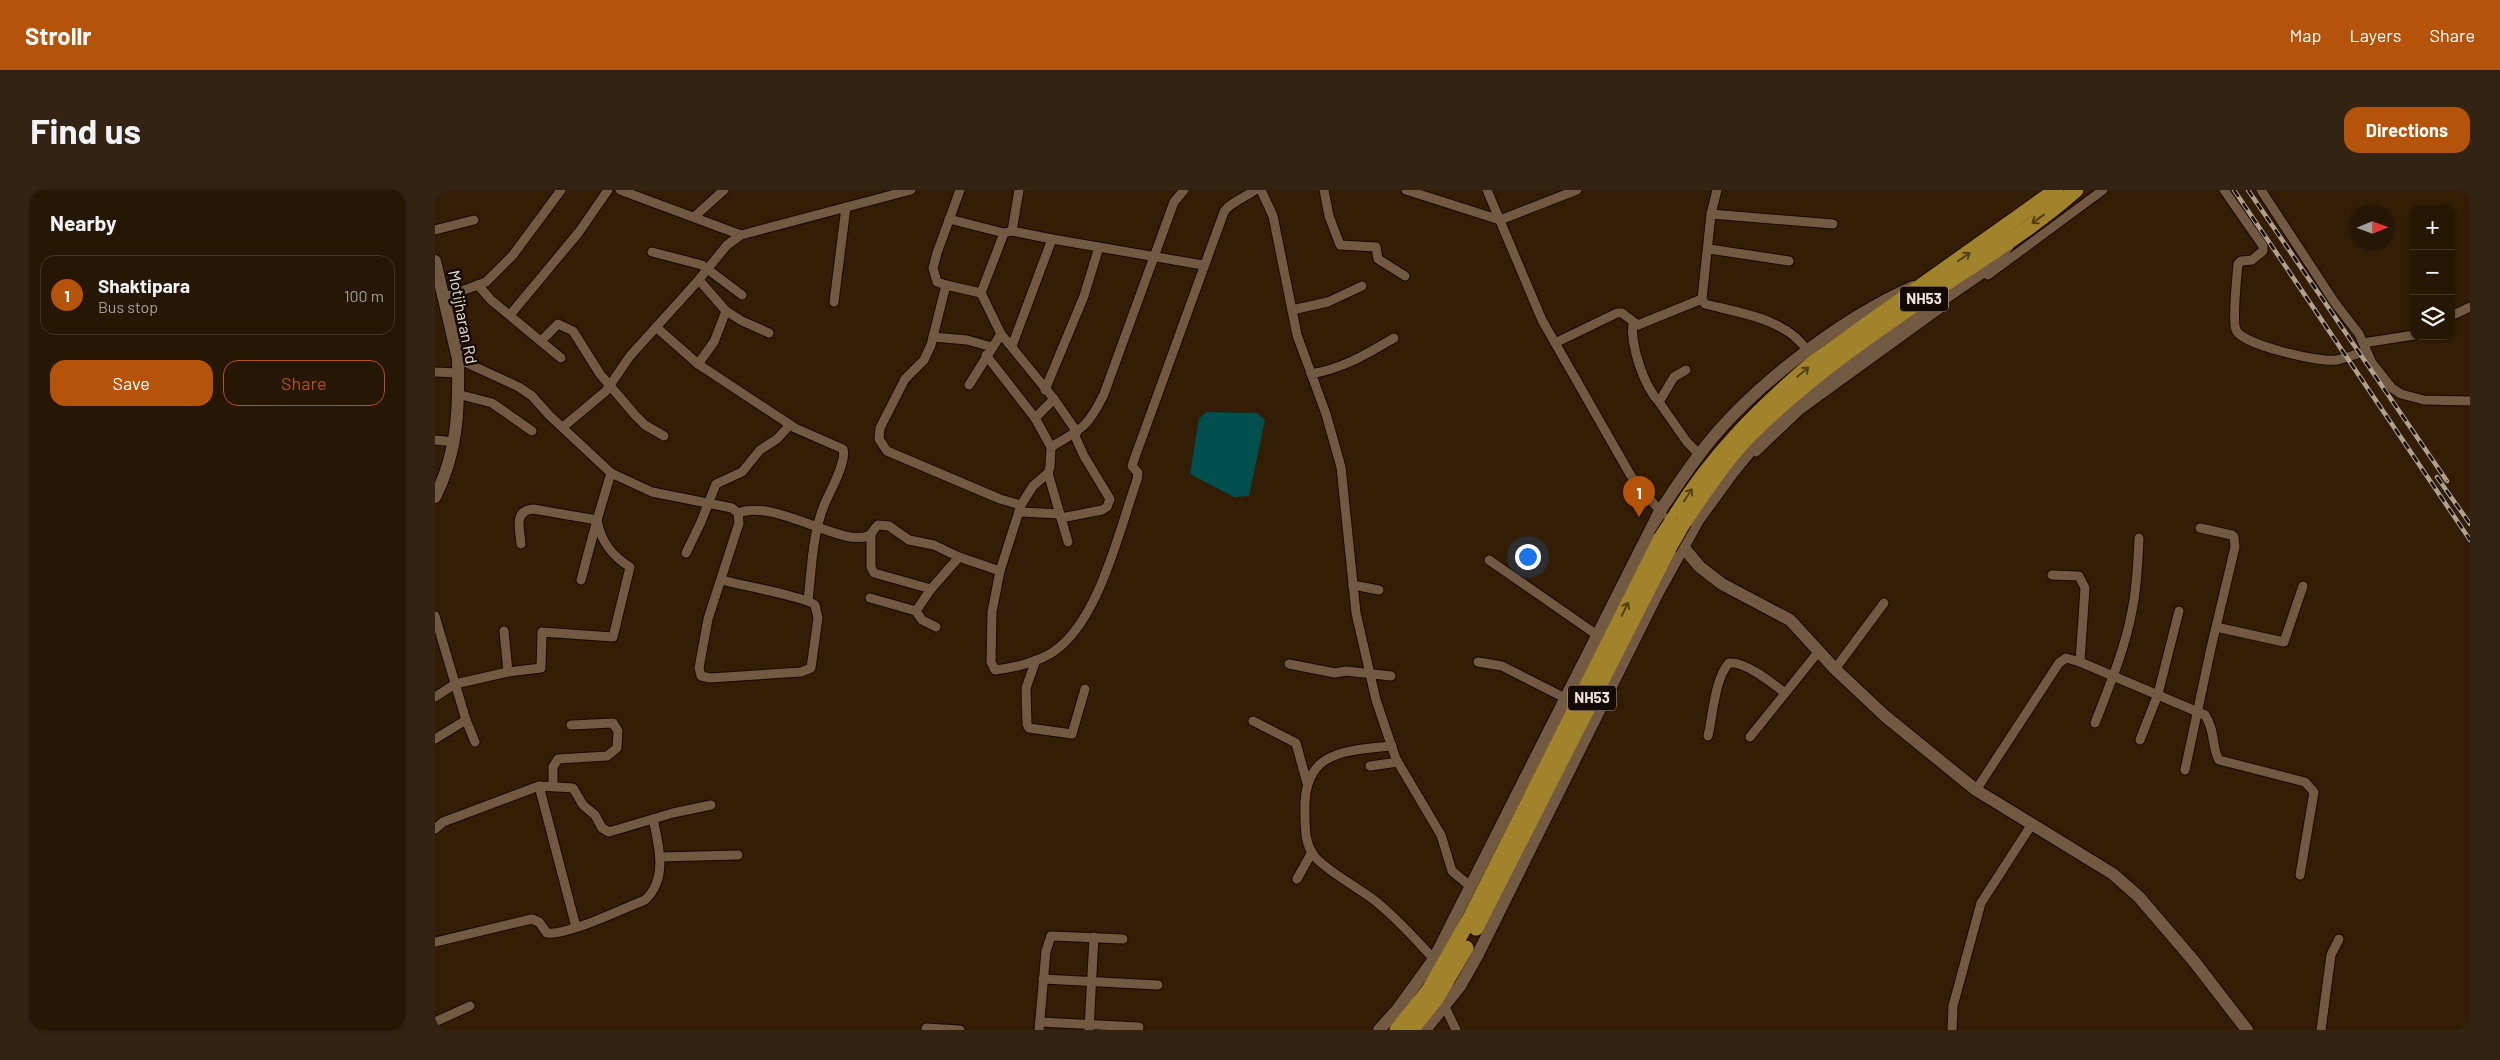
<!DOCTYPE html>
<html lang="en">
<head>
<meta charset="utf-8">
<style>
	:root { --surface:#261604; --page:#322313; --text:#f1f3f6; --muted:#a49f9a; --line:#423526; --accent:#b45309 }
	body { margin:0; font-family:Barlow,sans-serif; background:var(--page); color:var(--text) }
	.controls { position:absolute; right:15px; top:15px; display:grid; overflow:hidden; border-radius:10px; box-shadow:0 1px 4px #0004 }
	.controls button { width:45px; height:45px; display:grid; place-items:center; padding:0; border:0; border-bottom:1px solid var(--line); background:var(--surface); color:var(--text); font:25px sans-serif }
	.compass { position:absolute; left:1915px; top:15px; width:45px; height:45px; border-radius:50%; background:var(--surface); box-shadow:0 1px 4px #0004; rotate:89deg }
	.you { position:absolute; left:1092px; top:366px; width:18px; height:18px; margin:-12px; border:4px solid #fff; border-radius:50%; background:#1a73e8; box-shadow:0 0 0 8px #1a73e833 }
	.badge { display:grid; place-items:center; width:32px; height:32px; border-radius:50%; background:var(--accent); color:#fff; font-size:16px; font-weight:700 }
	.pin { position:absolute; translate:-50% -41px; filter:drop-shadow(0 1px 2px #0008) }
	.pin::after { content:''; position:absolute; top:26px; width:18px; height:15px; background:inherit; clip-path:polygon(0 0,100% 0,50% 100%) }
	.list { margin:0; padding:0; list-style:none }
	h2 { display:flex; justify-content:space-between; align-items:center; height:65px; margin:0; padding:0 20px; font-size:21px }
	h2 small { font-size:16px; font-weight:400; color:var(--muted) }
	.list li { display:grid; grid-template-columns:32px 1fr auto; gap:15px; align-items:center; box-sizing:border-box; height:80px; margin:0 10px 10px; padding:0 10px; border:1px solid var(--line); border-radius:15px }
	.list b { display:block; font-size:19px; white-space:nowrap }
	.list p { margin:0; font-size:16px; white-space:nowrap; color:var(--muted) }
	.list em { font-size:16px; font-style:normal; color:var(--muted) }
	.actions { display:flex; gap:10px; padding:15px 20px }
	.actions a { flex:1; padding:11px 0; border:1px solid var(--accent); border-radius:15px; text-align:center; font-size:18px; color:var(--accent) }
	.actions .main { background:var(--accent); color:#fff }
	.icon { flex:none; width:28px; height:28px; fill:none; stroke:currentColor; stroke-width:2; stroke-linecap:round; stroke-linejoin:round }
	.map { position:relative; flex:none; width:2035px; height:840px; overflow:hidden; border-radius:15px }
	header { display:flex; align-items:center; gap:30px; box-sizing:border-box; height:70px; padding:0 25px; background:var(--accent); color:#fff }
	header strong { font-size:24px }
	nav { display:flex; gap:28px; margin-inline-start:auto; font-size:18px }
	.intro { display:flex; align-items:center; justify-content:space-between; box-sizing:border-box; height:120px; padding:0 30px }
	h1 { margin:0; font-size:35px }
	.button { padding:12px 22px; border-radius:15px; background:var(--accent); color:#fff; font-size:18px; font-weight:700 }
	main { display:flex; gap:30px; padding:0 30px }
	aside { flex:1; background:var(--surface); border-radius:15px; box-shadow:0 1px 4px #0004 }
	.map>svg:first-child { display:block }
	.water { fill:#004f4f }
	.lines { fill:none; stroke-linecap:round; stroke-linejoin:round }
	.street-casing { stroke:#190700; stroke-width:11 }
	.secondary-casing { stroke:#190700; stroke-width:14 }
	.highway-casing { stroke:#190700; stroke-width:17 }
	.street { stroke:#725941; stroke-width:9 }
	.secondary { stroke:#725941; stroke-width:12 }
	.highway { stroke:#a1832b; stroke-width:15 }
	.rail-casing { stroke:#b0a08e; stroke-width:4.5 }
	.rail { stroke:#130a03; stroke-width:2.5; stroke-dasharray:8; stroke-linecap:butt }
	.highway-bridge-casing { stroke:#190700; stroke-width:17; stroke-linecap:butt }
	.highway-bridge { stroke:#a1832b; stroke-width:15 }
	.oneway { stroke:#534015 }
	.labels { text-anchor:middle; stroke-width:5; stroke-linejoin:round; paint-order:stroke }
	.shield { fill:#130a03; stroke:#aea195; stroke-width:1 }
	.shield-label { font-size:15px; font-weight:bold; fill:#f0e2d4 }
	.street-label { font-size:16px; fill:#f0e2d4; stroke:#130a03 }
</style>
</head>
<body>
<header>
<strong>Strollr</strong>
<nav><a>Map</a><a>Layers</a><a>Share</a></nav>
</header>
<div class="intro"><h1>Find us</h1><a class="button">Directions</a></div>
<main>
<aside>
<h2>Nearby<small></small></h2>
<ul class="list">
<li><span class="badge">1</span><div><b>Shaktipara</b><p>Bus stop</p></div><em>100 m</em></li>
</ul>
<div class="actions"><a class="main">Save</a><a>Share</a></div>
</aside>
<div class="map">
<svg width="2035" height="840" viewBox="0 0 2035 840">
	<rect width="100%" height="100%" fill="#331d05"/>
	<path class="water" d="M771,222L822,223L830,230L814,306L799,307L755,284L764,229Z"/>
	<g class="lines">
		<g class="street-casing">
			<g id="street">
				<path d="M185,0L306,45L476,0"/>
				<path d="M525,0L502,63L498,78L502,92L511,95L496,155L489,170L470,189L445,238L444,249L452,261L565,309L586,315L598,296L613,283L615,277L616,257L600,228L619,209L566,144L546,103"/>
				<path d="M826,0L838,26L862,145L891,224L906,277L921,423L941,510L961,569L1006,645L1017,681L1036,697"/>
				<path d="M889,0L894,26L905,55L941,57L943,69L970,86"/>
				<path d="M971,0L1065,30L1142,0"/>
				<path d="M1052,0L1107,130L1196,286L1225,321L1236,339"/>
				<path d="M1282,0L1276,24L1267,109L1270,114C1305,123 1353,129 1373,162"/>
				<path d="M1789,0L1828,56V61L1817,70L1806,71L1803,74C1802,86 1797,130 1801,140C1807,155 1886,173 1902,170C1912,168 1922,164 1931,161"/>
				<path d="M1826,0L1900,113L1924,144L1937,173L1957,198L1966,204L1989,210L2035,211"/>
				<path d="M1276,24L1398,34"/>
				<path d="M259,27L289,0"/>
				<path d="M514,29L569,43L577,41L617,49L577,156"/>
				<path d="M0,40L39,30"/>
				<path d="M577,41L584,0"/>
				<path d="M617,49L768,75"/>
				<path d="M1274,59L1354,71"/>
				<path d="M217,62L267,75L307,105"/>
				<path d="M1553,85L1668,0"/>
				<path d="M43,95L56,110L126,168"/>
				<path d="M511,95L546,103L569,43"/>
				<path d="M10,107L51,92L78,65L126,0"/>
				<path d="M399,112L411,17"/>
				<path d="M857,120L893,112L927,96"/>
				<path d="M291,121L307,131L334,143"/>
				<path d="M75,125L144,42L173,0"/>
				<path d="M2016,126L2035,117"/>
				<path d="M1198,133C1195,155 1209,196 1224,212"/>
				<path d="M221,137L263,174L360,238L408,259C412,271 396,300 390,313C377,344 377,377 373,410"/>
				<path d="M498,147L532,150L557,157"/>
				<path d="M106,151L123,134L138,141L165,184L200,225L210,235L229,246"/>
				<path d="M1120,153L1182,123H1187L1203,135L1267,109"/>
				<path d="M1928,153L1979,145"/>
				<path d="M551,165L600,228"/>
				<path d="M23,169L84,197L97,206L114,225L176,283L217,302L297,318L303,323L304,333L273,429L264,478L266,486L275,488L366,482L376,478L383,428L380,415C371,407 304,395 287,390"/>
				<path d="M263,174L279,152L291,121L264,90"/>
				<path d="M1251,180L1239,187L1224,212L1252,252L1264,264"/>
				<path d="M0,182L23,183"/>
				<path d="M876,184C909,178 930,165 959,148"/>
				<path d="M534,195L566,144"/>
				<path d="M610,200L649,106L664,57"/>
				<path d="M22,204L57,213L97,241"/>
				<path d="M619,209L642,242"/>
				<path d="M128,237L171,201L195,166L261,93L292,55L306,45"/>
				<path d="M0,250L20,252"/>
				<path d="M616,257C647,239 653,237 669,204L739,12L749,0"/>
				<path d="M1321,262L1365,220L1510,115"/>
				<path d="M613,283L633,352"/>
				<path d="M586,315L565,381L557,422L556,472L560,480C578,478 603,472 618,462C664,432 684,340 702,290L703,283L697,276L700,267L789,22C794,13 811,7 820,0"/>
				<path d="M586,322L625,324"/>
				<path d="M303,323C339,308 406,357 433,346C438,344 439,338 443,335L454,336L474,350L499,355L524,367"/>
				<path d="M626,328L667,320L672,317L675,309L649,266L639,244"/>
				<path d="M436,344V377L439,383L496,399"/>
				<path d="M86,354C85,339 78,321 98,319L162,330L146,390"/>
				<path d="M251,363L266,332L281,294L307,282L325,260L342,249L355,235"/>
				<path d="M1054,370L1162,445"/>
				<path d="M918,395L944,400"/>
				<path d="M435,408L481,421"/>
				<path d="M0,426L31,530L40,552"/>
				<path d="M501,437L487,430L481,421L496,399L524,367L565,381"/>
				<path d="M1781,437L1849,452L1868,396"/>
				<path d="M69,441L73,482"/>
				<path d="M601,470L591,498L592,534L594,538L637,544L650,499"/>
				<path d="M1043,472L1067,476L1130,508"/>
				<path d="M1645,472L1770,525C1781,542 1776,556 1784,570L1870,592L1879,602L1865,685"/>
				<path d="M854,474L900,483L911,481L956,486"/>
				<path d="M1400,479L1449,413"/>
				<path d="M0,507L20,494L73,482L106,478L107,442L178,447L195,377C177,366 166,352 162,330L176,283"/>
				<path d="M818,531L861,553L872,593"/>
				<path d="M1660,533C1674,497 1690,459 1697,421C1702,397 1703,373 1704,348"/>
				<path d="M1273,546C1278,524 1280,488 1294,473C1310,471 1337,493 1350,503"/>
				<path d="M1315,547L1384,461"/>
				<path d="M0,549L31,530"/>
				<path d="M1705,550L1723,504L1744,421"/>
				<path d="M957,556C907,561 867,561 870,624C870,639 870,655 880,667C895,683 922,697 939,710C961,727 980,749 999,769"/>
				<path d="M935,576L963,572"/>
				<path d="M1750,580L1776,458L1800,357L1799,347L1797,345L1765,338"/>
				<path d="M104,596L141,737"/>
				<path d="M118,596V577L123,569L172,566L182,558L183,541L178,533L136,535"/>
				<path d="M1541,600L1624,473L1631,468L1645,472L1650,398L1644,386L1617,385"/>
				<path d="M0,639L8,632L104,596L138,598L148,615L160,625L167,638L174,642L238,623L276,615"/>
				<path d="M225,667L303,665"/>
				<path d="M862,689L877,662"/>
				<path d="M0,752L97,729L104,732L112,743C132,746 189,718 210,710C233,689 224,656 218,629"/>
				<path d="M608,789L723,795"/>
				<path d="M1010,817L1021,840"/>
				<path d="M0,832L35,816"/>
				<path d="M605,832L704,837"/>
				<path d="M491,838L525,840"/>
				<path d="M654,839L659,747"/>
				<path d="M604,840L611,761L616,746L688,749"/>
				<path d="M1517,840L1518,816L1546,713L1597,634"/>
				<path d="M1886,840L1896,765L1904,749"/>
			</g>
		</g>
		<g class="secondary-casing">
			<g id="secondary">
				<path d="M0,71L23,169C24,218 23,262 0,307"/>
				<path d="M1248,357L1265,377L1287,394L1355,430L1400,479L1450,526L1541,600L1678,684L1704,707L1758,770L1812,840"/>
				<path d="M944,840L962,820L999,769L1225,321C1238,302 1250,283 1264,265C1312,200 1405,129 1478,97"/>
				<path d="M990,840L1025,796L1042,766L1222,404L1263,330L1298,282L1333,239L1355,219L1430,163L1552,79L1563,69L1574,54"/>
			</g>
		</g>
		<g class="highway-casing">
			<g id="highway">
				<path d="M1249,332C1270,302 1289,271 1315,245C1376,184 1448,136 1519,88C1560,61 1604,33 1641,0"/>
				<path d="M1236,333C1273,270 1323,219 1379,172L1621,0"/>
				<path d="M1041,738L1234,358"/>
				<path d="M962,840L994,800L1034,730L1226,348"/>
				<path d="M976,840L1001,809L1031,758"/>
			</g>
		</g>
		<use href="#street" class="street"/>
		<use href="#secondary" class="secondary"/>
		<use href="#highway" class="highway"/>
		<g class="rail-casing">
			<g id="rail">
				<path d="M1799,0L2035,350"/>
				<path d="M1813,0L2012,291"/>
				<path d="M2002,287L2035,334"/>
			</g>
		</g>
		<use href="#rail" class="rail"/>
		<g class="highway-bridge-casing">
			<g id="highway-bridge">
				<path d="M1226,348L1236,333"/>
				<path d="M1234,358L1249,332"/>
			</g>
		</g>
		<use href="#highway-bridge" class="highway-bridge"/>
	</g>
	<defs><path id="oneway-shaft" d="M-6 0H5M1.5-3L5.5 0L1.5 3" fill="none" stroke-width="1.6" stroke-linecap="round" stroke-linejoin="round" transform="scale(1.25)"/></defs>
	<g class="oneway">
		<use href="#oneway-shaft" transform="translate(1603 29) rotate(144)"/>
		<use href="#oneway-shaft" transform="translate(1529 67) rotate(-35)"/>
		<use href="#oneway-shaft" transform="translate(1368 182) rotate(-40)"/>
		<use href="#oneway-shaft" transform="translate(1253 305) rotate(-57)"/>
		<use href="#oneway-shaft" transform="translate(1190 419) rotate(-64)"/>
	</g>
	<g class="labels">
		<g class="shield">
			<rect x="1465" y="96.5" width="48" height="25" rx="4"/>
			<rect x="1133" y="495.5" width="48" height="25" rx="4"/>
		</g>
		<g class="shield-label">
			<text x="1489" y="114">NH53</text>
			<text x="1157" y="513">NH53</text>
		</g>
		<g class="street-label">
			<text transform="translate(28 127) rotate(79)" y="6">Motijharan Rd</text>
		</g>
	</g>
</svg>
<div class="controls">
<button>+</button>
<button>−</button>
<button><svg class="icon" aria-label="layers" viewBox="0 0 24 24"><path d="M12 4l9 5-9 5-9-5zM3 14l9 5 9-5"/></svg></button>
</div>
<svg class="compass" viewBox="-18 -18 36 36"><path d="M0-13l5 13h-10z" fill="#e53935"/><path d="M0 13l5-13h-10z" fill="#a49f9a"/></svg>
<div class="you"></div>
<div class="pin badge" style="left:1204px;top:327px">1</div>
</div>
</main>
</body>
</html>
